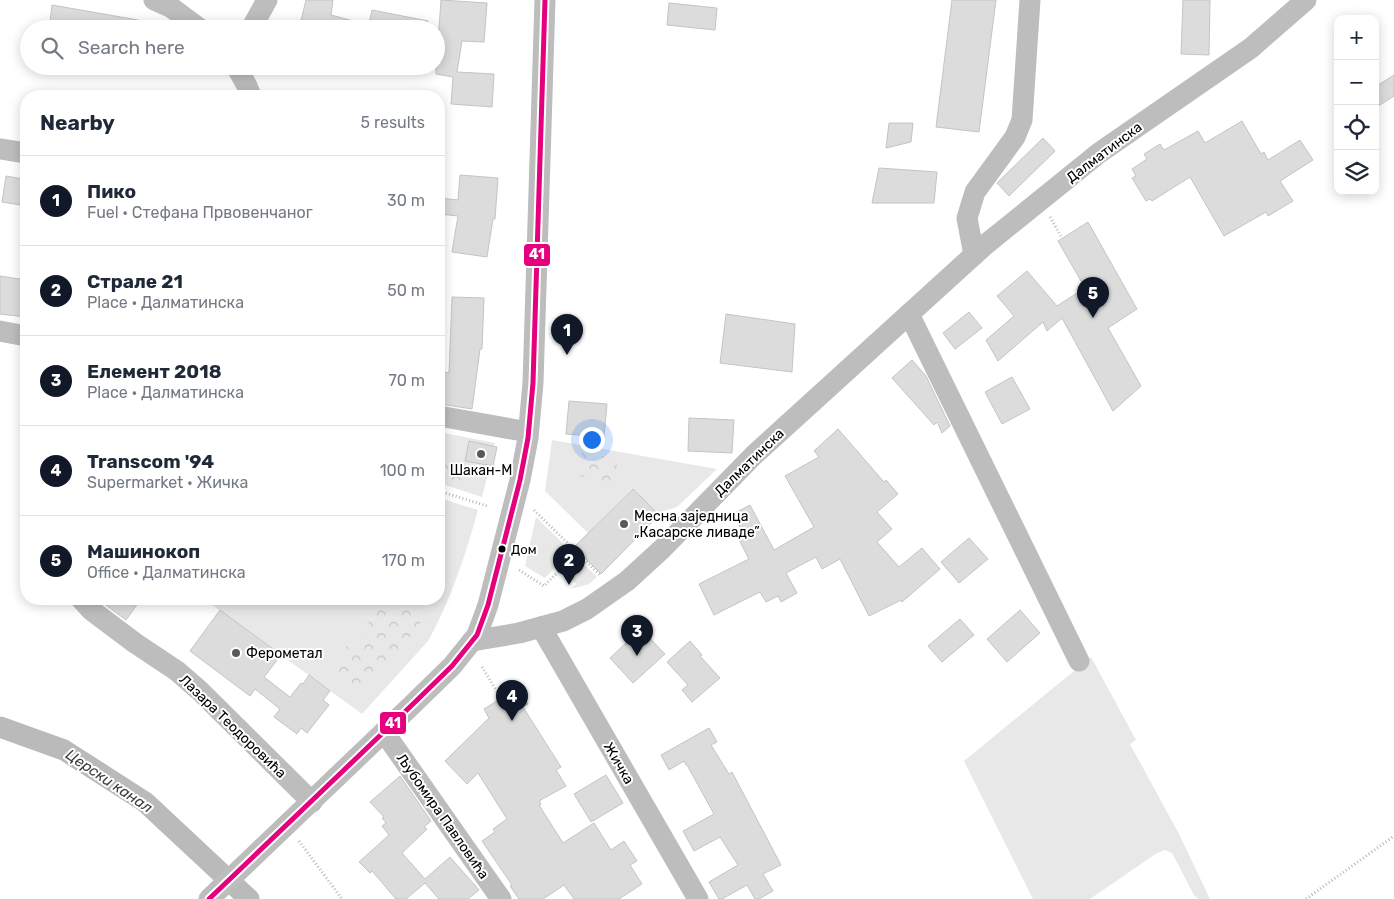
<!DOCTYPE html>
<html lang="en">
<head>
<meta charset="utf-8">
<style>
	:root { --surface:#fff; --page:#f2f2f3; --text:#1f2937; --muted:#747a83; --line:#e0e1e3; --accent:#111827 }
	body { margin:0; font-family:Rubik,sans-serif; background:var(--page); color:var(--text) }
	.controls { position:absolute; right:15px; top:15px; display:grid; overflow:hidden; border-radius:10px; box-shadow:0 2px 12px #0003 }
	.controls button { width:45px; height:45px; display:grid; place-items:center; padding:0; border:0; border-bottom:1px solid var(--line); background:var(--surface); color:var(--text); font:25px sans-serif }
	.you { position:absolute; left:591px; top:439px; width:18px; height:18px; margin:-12px; border:4px solid #fff; border-radius:50%; background:#1a73e8; box-shadow:0 0 0 8px #1a73e833 }
	.badge { display:grid; place-items:center; width:32px; height:32px; border-radius:50%; background:var(--accent); color:#fff; font-size:16px; font-weight:700 }
	.pin { position:absolute; translate:-50% -41px; filter:drop-shadow(0 1px 2px #0008) }
	.pin::after { content:''; position:absolute; top:26px; width:18px; height:15px; background:inherit; clip-path:polygon(0 0,100% 0,50% 100%) }
	.list { margin:0; padding:0; list-style:none }
	h2 { display:flex; justify-content:space-between; align-items:center; height:65px; margin:0; padding:0 20px; font-size:21px }
	h2 small { font-size:16px; font-weight:400; color:var(--muted) }
	.list li { display:grid; grid-template-columns:32px 1fr auto; gap:15px; align-items:center; box-sizing:border-box; height:90px; padding:0 20px; border-top:1px solid var(--line) }
	.list b { display:block; font-size:19px; white-space:nowrap }
	.list p { margin:0; font-size:16px; white-space:nowrap; color:var(--muted) }
	.list em { font-size:16px; font-style:normal; color:var(--muted) }
	.icon { flex:none; width:28px; height:28px; fill:none; stroke:currentColor; stroke-width:2; stroke-linecap:round; stroke-linejoin:round }
	.map { position:relative; flex:none; width:1394px; height:899px; overflow:hidden }
	.search { position:absolute; background:var(--surface); box-shadow:0 2px 12px #0003; left:20px; top:20px; width:425px; height:55px; display:flex; align-items:center; gap:12px; box-sizing:border-box; padding:0 18px; border-radius:28px; color:var(--muted); font-size:19px }
	.panel { position:absolute; background:var(--surface); box-shadow:0 2px 12px #0003; left:20px; top:90px; width:425px; height:515px; border-radius:20px }
	.map>svg:first-child { display:block }
	.grass { fill:#e8e8e8 }
	.forest { fill:url(#forest-crowns) }
	.lines { fill:none; stroke-linecap:round; stroke-linejoin:round }
	.canal { stroke:#bababa; stroke-width:21 }
	.building { fill:#dcdcdc; stroke:#c4c4c4 }
	.path { stroke:#b8b8b8; stroke-width:3; stroke-dasharray:1 2.5; stroke-linecap:butt }
	.minor { stroke:#bdbdbd; stroke-width:21 }
	.bus-1-casing { stroke:#fff; stroke-width:9 }
	.bus-1 { stroke:#e5007d; stroke-width:5 }
	.poi-dot { fill:#595959; stroke:#fff; stroke-width:2 }
	.bus-dot { fill:#000; stroke:#fff; stroke-width:2 }
	.labels { text-anchor:middle; stroke-width:4; stroke-linejoin:round; paint-order:stroke }
	.bus-label { font-size:13px; fill:#000; stroke:#fff; text-anchor:start }
	.street-label { font-size:14px; fill:#000; stroke:#fff }
	.poi-label { font-size:14px; fill:#000; stroke:#fff; text-anchor:start }
	.water-label { font-size:15px; font-style:italic; fill:#3e3e3e; stroke:#fff }
	.line-badge { stroke:#fff; stroke-width:2 }
	.badge-label { font-size:14px; text-anchor:middle; font-weight:bold; fill:#fff }
</style>
</head>
<body>
<div class="map">
<svg width="1394" height="899" viewBox="0 0 1394 899">
	<defs>
		<pattern id="forest-crowns" width="20" height="18" patternUnits="userSpaceOnUse" patternTransform="scale(1.25)"><rect width="20" height="18" fill="#e8e8e8"/><path d="M2 6a3 3 0 1 1 6 0M12 15a3 3 0 1 1 6 0" fill="none" stroke="#c5c5c5"/></pattern>
	</defs>
	<rect width="100%" height="100%" fill="#fff"/>
	<g class="grass">
		<path d="M439,432L495,443L494,446L465,460L490,466L482,497L439,483Z"/>
		<path d="M552,440L717,469L677,507L664,511L659,515L632,489L588,533L545,491Z"/>
		<path d="M439,498L478,510C467,551 449,605 428,641L362,714L204,599H439Z"/>
		<path d="M536,517L571,551L545,578L525,566Z"/>
		<path d="M579,559L597,577L589,584L571,589L576,584L566,573Z"/>
		<path d="M1091,657L1136,740L1130,744L1179,834L1210,899H1198L1194,895L1172,853L1165,850L1157,853L1090,899H1033L964,761Z"/>
	</g>
	<g class="forest">
		<path d="M582,452L618,459L614,483L578,476Z"/>
		<path d="M439,457L472,468L465,489L439,481Z"/>
		<path d="M382,599H428L422,620L410,637L408,647L383,675L368,687L365,689L356,688L351,690L343,684L336,669L348,655L344,649L346,647L365,634L363,632L371,618V615L373,611L381,609Z"/>
	</g>
	<g class="lines">
		<path class="canal" d="M0,727L64,750L145,802L249,899"/>
	</g>
	<g class="building">
		<path d="M306,0H333L331,15L361,23L360,29H299Z"/>
		<path d="M441,0L487,3L484,42L462,41L457,72L494,74L492,107L451,104L453,77L436,74V41H438Z"/>
		<path d="M952,0H996L979,132L936,127Z"/>
		<path d="M1183,0H1210L1209,55L1181,54Z"/>
		<path d="M669,3L717,8L715,30L667,25Z"/>
		<path d="M52,5L138,20L137,29H49Z"/>
		<path d="M372,10L428,21L427,29H368Z"/>
		<path d="M1394,75V96L1375,108V87Z"/>
		<path d="M1242,121L1261,154L1264,152L1268,160L1300,140L1313,160L1280,181L1293,201L1268,216L1266,212L1224,236L1190,177L1152,201L1150,199L1146,201L1132,178L1136,176L1132,169L1147,159L1144,154L1160,144L1164,150L1198,131L1205,143Z"/>
		<path d="M889,123H913L911,142L886,148Z"/>
		<path d="M1043,138L1055,151L1009,196L997,183Z"/>
		<path d="M879,168L937,172L934,203H872Z"/>
		<path d="M460,175L498,178L495,219H493L487,257L452,252L458,216L439,214V198L458,200Z"/>
		<path d="M6,176L23,179L20,205L2,202Z"/>
		<path d="M1088,222L1137,309L1108,328L1141,386L1113,411L1062,318L1047,331L1043,322L998,361L986,340L1014,316L997,296L1027,271L1057,306L1085,288L1058,241Z"/>
		<path d="M0,276L26,280V317L0,314Z"/>
		<path d="M452,297L484,298L482,349H480L472,409L440,404L444,372L449,373Z"/>
		<path d="M969,312L982,328L955,349L943,333Z"/>
		<path d="M726,314L795,324L792,372L720,363Z"/>
		<path d="M912,360L926,376L950,426L942,433L937,422L934,425L892,378Z"/>
		<path d="M1012,377L1030,409L1002,424L985,392Z"/>
		<path d="M569,401L607,404L604,437L566,434Z"/>
		<path d="M689,418L734,420L732,453L688,451Z"/>
		<path d="M838,429L884,482L886,480L898,494L877,512L892,529L877,542L899,567L922,548L940,569L902,602L901,600L869,616L840,559L822,569L816,557L786,573L797,593L781,602L778,596L766,602L760,592L714,615L699,584L749,559L736,534L742,531L733,514L750,505L774,550L814,527L785,476L819,457L814,451Z"/>
		<path d="M469,441L497,447L493,466L465,461Z"/>
		<path d="M633,489L659,515L601,574L574,547Z"/>
		<path d="M969,538L988,559L959,583L941,562Z"/>
		<path d="M98,599H141L126,620Z"/>
		<path d="M220,610L281,655L264,677L290,697L301,683L303,684L309,675L330,691L323,700L329,705L307,733L301,728L297,734L274,717L280,709L255,689L250,696L190,651Z"/>
		<path d="M1020,610L1040,633L1007,662L987,639Z"/>
		<path d="M960,619L974,635L942,662L928,646Z"/>
		<path d="M641,629L665,654L633,683L610,658Z"/>
		<path d="M690,641L702,655L700,656L720,678L692,702L682,690L688,685L667,662Z"/>
		<path d="M518,688L528,704L523,707L561,767L556,770L566,786L539,801L541,804L539,805L563,843L594,823L611,850L624,841L637,861L630,865L642,884L619,899H574L564,885L543,899H519L510,886L512,885L482,841L495,832L493,829L507,819L478,773L467,784L445,761L489,718L484,709Z"/>
		<path d="M709,728L717,742L711,745L729,774L732,772L781,865L763,874L773,891L759,899H755L747,885L722,899H719L709,882L738,865L720,837L694,851L683,831L714,814L687,765H686L684,761L669,770L661,755Z"/>
		<path d="M606,775L623,803L591,822L574,794Z"/>
		<path d="M400,776L431,821L424,827L427,829L402,853L425,879L450,857L479,890L468,899H439L425,883L406,899H396L372,871L370,873L359,862L389,835L382,826L386,823L382,818L384,817L370,802Z"/>
	</g>
	<g class="lines">
		<g class="path">
			<path d="M1050,217L1062,238"/>
			<path d="M439,491L487,506"/>
			<path d="M534,510L601,576"/>
			<path d="M519,570L544,586L578,552"/>
			<path d="M482,667L501,698"/>
			<path d="M299,841L342,899"/>
			<path d="M1306,899L1394,836"/>
		</g>
		<g class="minor">
			<path d="M154,0L172,8L200,29"/>
			<path d="M251,29L267,0"/>
			<path d="M236,66L247,86L251,96"/>
			<path d="M0,149L26,153"/>
			<path d="M974,255L967,218L975,192L1015,137L1022,120L1030,0"/>
			<path d="M909,314L1079,661"/>
			<path d="M0,331L26,336"/>
			<path d="M439,416L528,432"/>
			<path d="M81,599L91,610L135,643L177,671L200,691L312,802"/>
			<path d="M541,627L698,899"/>
			<path d="M472,641L519,633L563,621L587,609L627,581L662,549L754,455L985,245L1099,153L1251,48L1306,0"/>
			<path d="M384,732L501,899"/>
			<path d="M209,899L412,705L452,666L477,635L488,605L520,480L528,438L533,383L545,0"/>
		</g>
		<g class="bus-1-casing">
			<path id="bus-1" d="M209,899L412,705L452,666L477,635L488,605L520,480L528,438L533,383L545,0"/>
		</g>
		<use href="#bus-1" class="bus-1"/>
	</g>
	<g class="poi-dot">
		<circle cx="481" cy="454" r="5"/>
		<circle cx="624" cy="524" r="5"/>
		<circle cx="236" cy="653" r="5"/>
	</g>
	<circle class="bus-dot" cx="502" cy="549" r="4.5"/>
	<g class="labels">
		<g class="bus-label">
			<text x="511" y="554">Дом</text>
		</g>
		<g class="street-label">
			<text transform="translate(1104 152) rotate(-37)" y="5">Далматинска</text>
			<text transform="translate(749 462) rotate(-44)" y="5">Далматинска</text>
			<text transform="translate(233 726) rotate(44)" y="5">Лазара Теодоровића</text>
			<text transform="translate(619 763) rotate(60)" y="5">Жичка</text>
			<text transform="translate(443 816) rotate(55)" y="5">Љубомира Павловића</text>
		</g>
		<g class="poi-label">
			<text x="481" y="475" text-anchor="middle">Шакан-М</text>
			<text x="634" y="521">Месна заједница<tspan x="634" dy="16">„Касарске ливаде”</tspan></text>
			<text x="246" y="658">Ферометал</text>
		</g>
		<g class="water-label">
			<text transform="translate(109 781) rotate(34)" y="5">Церски канал</text>
		</g>
	</g>
	<g class="line-badge">
		<rect x="523" y="243" width="28" height="24" rx="5" fill="#e5007d"/>
		<rect x="379" y="711" width="28" height="24" rx="5" fill="#e5007d"/>
	</g>
	<g class="badge-label">
		<text x="537" y="259">41</text>
		<text x="393" y="728">41</text>
	</g>
</svg>
<div class="controls">
<button>+</button>
<button>−</button>
<button><svg class="icon" aria-label="locate" viewBox="0 0 24 24"><circle cx="12" cy="12" r="6"/><path d="M12 2v4M12 18v4M2 12h4M18 12h4"/></svg></button>
<button><svg class="icon" aria-label="layers" viewBox="0 0 24 24"><path d="M12 4l9 5-9 5-9-5zM3 14l9 5 9-5"/></svg></button>
</div>
<div class="you"></div>
<div class="pin badge" style="left:567px;top:355px">1</div>
<div class="pin badge" style="left:569px;top:585px">2</div>
<div class="pin badge" style="left:637px;top:656px">3</div>
<div class="pin badge" style="left:512px;top:721px">4</div>
<div class="pin badge" style="left:1093px;top:318px">5</div>
<div class="search"><svg class="icon" aria-label="search" viewBox="0 0 24 24"><circle cx="10" cy="10" r="6"/><path d="M15 15l6 6"/></svg>Search here</div>
<section class="panel">
<h2>Nearby<small>5 results</small></h2>
<ul class="list">
<li><span class="badge">1</span><div><b>Пико</b><p>Fuel · Стефана Првовенчаног</p></div><em>30 m</em></li>
<li><span class="badge">2</span><div><b>Страле 21</b><p>Place · Далматинска</p></div><em>50 m</em></li>
<li><span class="badge">3</span><div><b>Елемент 2018</b><p>Place · Далматинска</p></div><em>70 m</em></li>
<li><span class="badge">4</span><div><b>Transcom '94</b><p>Supermarket · Жичка</p></div><em>100 m</em></li>
<li><span class="badge">5</span><div><b>Машинокоп</b><p>Office · Далматинска</p></div><em>170 m</em></li>
</ul>
</section>
</div>
</body>
</html>
